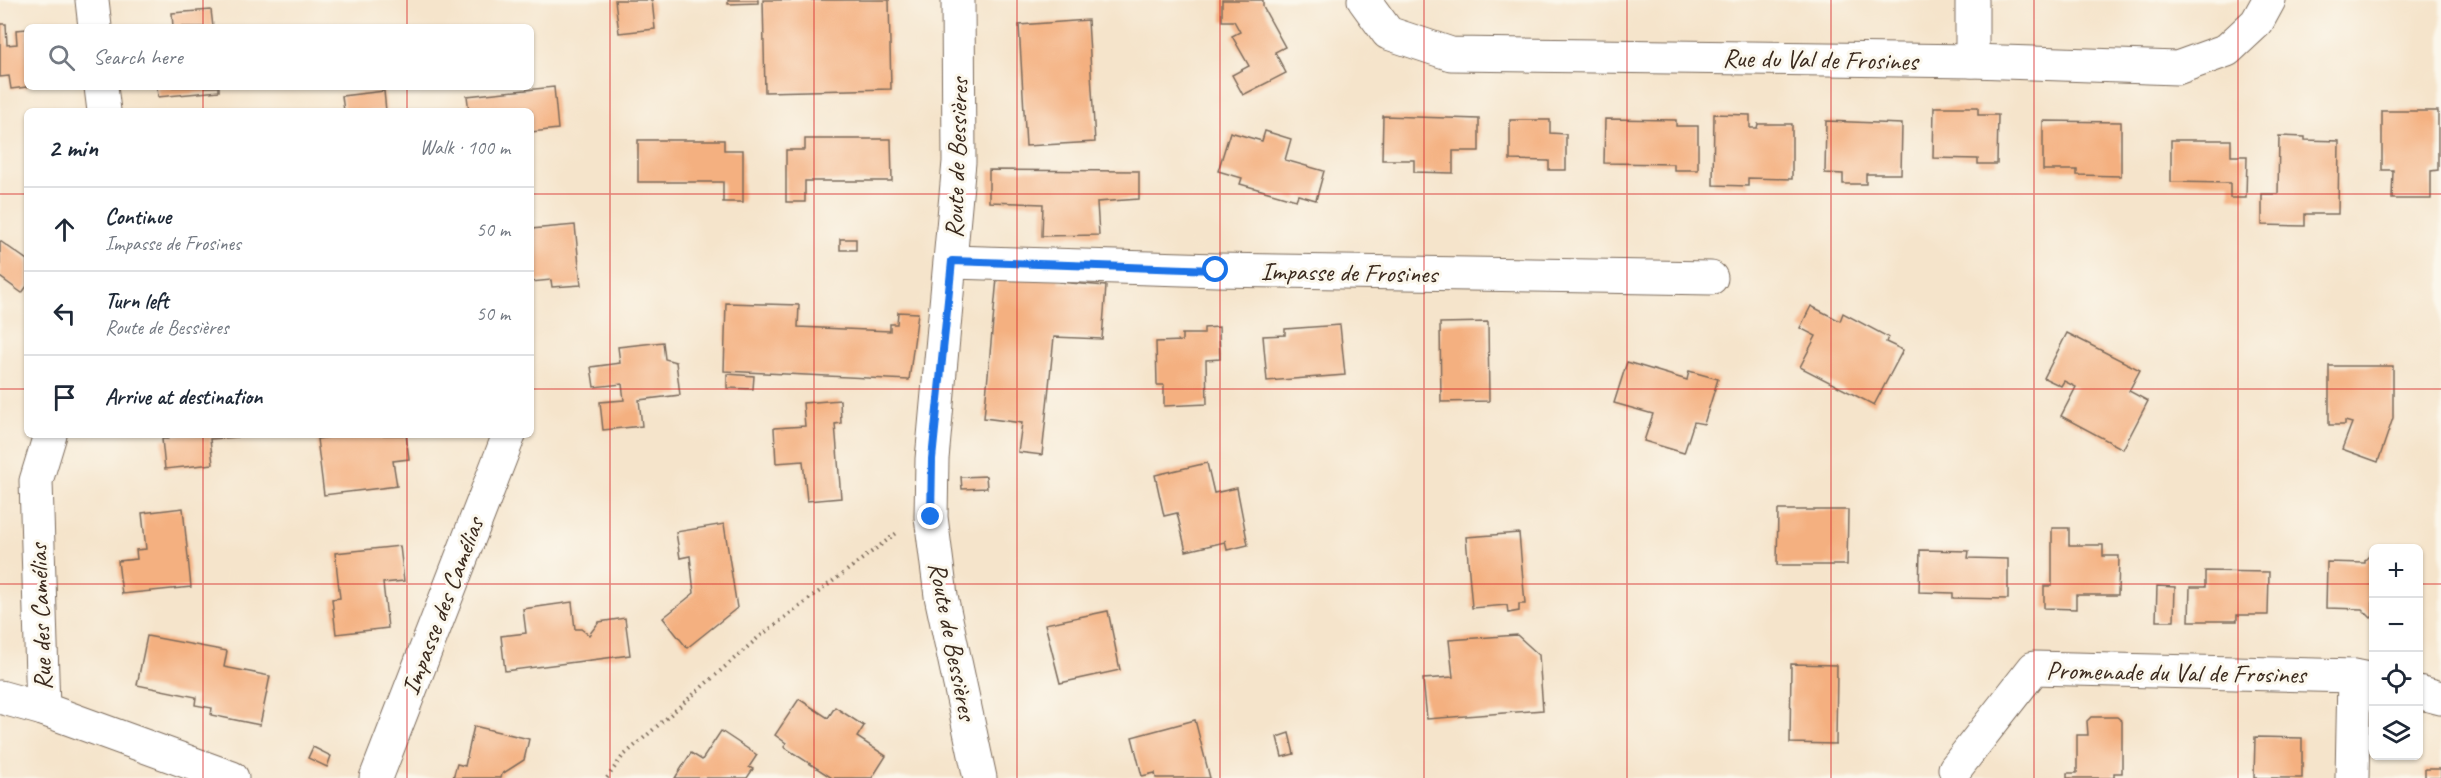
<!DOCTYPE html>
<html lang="en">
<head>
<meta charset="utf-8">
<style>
	:root { --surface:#fff; --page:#f2f2f3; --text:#1f2937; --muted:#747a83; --line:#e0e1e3 }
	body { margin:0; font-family:Caveat,sans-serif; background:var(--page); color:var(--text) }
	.controls { position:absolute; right:18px; bottom:18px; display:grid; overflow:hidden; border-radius:9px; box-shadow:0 2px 4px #0004 }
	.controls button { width:54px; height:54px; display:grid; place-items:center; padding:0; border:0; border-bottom:2px solid var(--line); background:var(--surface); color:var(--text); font:30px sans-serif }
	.stop { position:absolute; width:18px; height:18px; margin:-14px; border:4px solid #1a73e8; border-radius:50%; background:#fff }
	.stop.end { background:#1a73e8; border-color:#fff; box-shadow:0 2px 6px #0008 }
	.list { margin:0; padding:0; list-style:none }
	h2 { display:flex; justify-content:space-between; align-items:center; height:78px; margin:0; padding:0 24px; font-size:26px }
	h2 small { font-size:20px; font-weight:400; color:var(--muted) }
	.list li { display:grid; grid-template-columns:39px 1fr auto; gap:18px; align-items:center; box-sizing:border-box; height:84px; padding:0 24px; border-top:2px solid var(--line) }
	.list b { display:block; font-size:22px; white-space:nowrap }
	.list p { margin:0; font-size:20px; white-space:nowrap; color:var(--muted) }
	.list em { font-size:20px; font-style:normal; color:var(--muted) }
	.icon { flex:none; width:33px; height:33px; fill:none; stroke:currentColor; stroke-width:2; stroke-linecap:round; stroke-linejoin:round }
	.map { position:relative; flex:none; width:2441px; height:778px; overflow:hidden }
	.search { position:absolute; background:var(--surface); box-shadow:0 2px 4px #0004; left:24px; top:24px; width:510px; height:66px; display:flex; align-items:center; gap:15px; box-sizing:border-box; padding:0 21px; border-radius:9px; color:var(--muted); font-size:22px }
	.panel { position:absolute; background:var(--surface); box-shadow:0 2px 4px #0004; left:24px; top:108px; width:510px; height:330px; border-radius:9px }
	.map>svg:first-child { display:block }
	.building { fill:#f4b080 }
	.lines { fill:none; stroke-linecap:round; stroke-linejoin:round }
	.street-casing { stroke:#7c6b5b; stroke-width:35 }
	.secondary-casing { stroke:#7c6b5b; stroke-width:35 }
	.path { stroke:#7c6b5b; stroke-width:4; stroke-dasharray:1.5 4.5; stroke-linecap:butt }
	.street { stroke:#fff; stroke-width:33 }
	.secondary { stroke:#fff; stroke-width:33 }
	.route { stroke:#1a73e8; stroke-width:8 }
	.grid { fill:none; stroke:#d62828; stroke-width:1.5; stroke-opacity:0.55 }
	.labels { text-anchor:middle; stroke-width:6; stroke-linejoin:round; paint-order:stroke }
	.street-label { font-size:26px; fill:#3b2a1e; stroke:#fbf7ec }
</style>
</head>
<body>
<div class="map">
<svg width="2441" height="778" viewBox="0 0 2441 778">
	<rect width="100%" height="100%" fill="#fbf7ec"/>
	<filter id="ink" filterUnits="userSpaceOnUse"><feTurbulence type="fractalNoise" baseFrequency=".0167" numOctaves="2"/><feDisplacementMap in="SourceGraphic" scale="12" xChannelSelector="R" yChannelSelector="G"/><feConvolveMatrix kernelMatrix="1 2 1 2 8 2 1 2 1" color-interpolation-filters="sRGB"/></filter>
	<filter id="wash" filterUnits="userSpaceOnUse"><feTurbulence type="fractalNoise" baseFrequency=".008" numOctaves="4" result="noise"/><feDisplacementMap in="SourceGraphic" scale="24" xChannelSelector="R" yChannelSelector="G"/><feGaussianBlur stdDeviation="1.35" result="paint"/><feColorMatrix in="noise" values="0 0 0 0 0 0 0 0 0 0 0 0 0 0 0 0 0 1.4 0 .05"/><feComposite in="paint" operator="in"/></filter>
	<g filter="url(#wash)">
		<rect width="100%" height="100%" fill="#f5e4cb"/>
		<g id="blocks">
			<g class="building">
				<path d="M615,0H652L655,29L619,33Z"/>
				<path d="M728,0H758V3L728,4Z"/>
				<path d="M763,0H889L891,89L765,92Z"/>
				<path d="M1222,0H1263V7L1285,47L1275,52L1286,73L1243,95L1232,75L1249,66L1232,36L1240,32L1234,21H1222Z"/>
				<path d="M211,10L213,27H173L172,13Z"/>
				<path d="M1088,20L1095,142L1026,146L1019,25Z"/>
				<path d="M0,24H6L7,45L17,44L16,30L27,29V87L11,89L9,76L0,77Z"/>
				<path d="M157,87H219V91L158,97Z"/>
				<path d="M554,87L558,129L531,132V111H469L467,96Z"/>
				<path d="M384,91L386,111H344L342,96Z"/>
				<path d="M1934,107H1978V115H1998L1997,164H1978V159L1933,158Z"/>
				<path d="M2382,111H2438V170L2431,171V199H2392L2393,170H2382Z"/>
				<path d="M1714,114L1750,115V128H1757L1758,124H1792V179L1748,178V186L1713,185Z"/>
				<path d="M1383,116L1479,119V151H1453V173L1414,172V160H1382Z"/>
				<path d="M1605,119L1676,120V126H1698V170H1674V164L1604,163Z"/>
				<path d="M1510,120H1550V133L1566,134V170H1549V161L1510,160Z"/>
				<path d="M1826,121L1902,124L1901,174H1866V184H1843V174L1825,173Z"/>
				<path d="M2043,121L2121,122V176L2077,175V170H2043Z"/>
				<path d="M1265,131L1291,139L1285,160L1324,171L1316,200L1298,195L1296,200L1240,184L1242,178L1218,171L1230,132L1262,141Z"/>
				<path d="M2279,136L2305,137V140L2339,141L2338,214H2305V226L2262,225V194H2278Z"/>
				<path d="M805,139H891L892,181H805V202H786V150H805Z"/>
				<path d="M638,140H724V150H743V202H723V182H638Z"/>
				<path d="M2171,140H2231V156H2247L2246,198H2230V183L2171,182Z"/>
				<path d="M989,170L1139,171V199L1097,202L1099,235L1042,236L1043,204L989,202Z"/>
				<path d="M575,225L581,285L552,287L551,280L531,282V229Z"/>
				<rect x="840" y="239" width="16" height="11"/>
				<path d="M0,241L27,260V286L22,293L0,277Z"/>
				<path d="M997,278H1059V282L1106,286L1102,339L1054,337L1042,455L1018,452L1022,423L984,418Z"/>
				<path d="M726,303L799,305L798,327L890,331V324H897L898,312L918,313L909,380L724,371Z"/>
				<path d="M1811,306L1840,321L1843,313L1888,337L1886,342L1903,350L1874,405L1800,367L1816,336L1800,328Z"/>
				<path d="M1488,322L1489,401L1441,402L1440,323Z"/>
				<path d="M1340,325L1345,375L1267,381L1263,336L1285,335V329Z"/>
				<path d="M1219,327L1220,359L1206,360L1207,404L1164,406V385H1157L1156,342L1182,341V334H1204V328Z"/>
				<path d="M2067,333L2140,370L2129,391L2148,401L2123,449L2061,416L2076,387L2064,381L2061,386L2044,378Z"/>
				<path d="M663,342L665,359L676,362L680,395L639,400L642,426L603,430L600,402L624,400L622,384L594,387L591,367L620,363L618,347Z"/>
				<path d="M1627,362L1687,380L1689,371L1718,379L1704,424L1694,422L1684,453L1644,441L1653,414L1614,403Z"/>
				<path d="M2329,366H2393V418L2378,462L2342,449L2352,423L2345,421V425H2329Z"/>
				<path d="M727,374L754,376L753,389L727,388Z"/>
				<path d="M840,400L841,423L835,424L841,498L807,501L803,461L776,463L774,428L805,426L803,403Z"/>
				<path d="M168,435H237V437L210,439L213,464L165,469L162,439H168Z"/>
				<path d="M345,435H406L409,459L393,461L397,486L324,495L317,439Z"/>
				<path d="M1207,463L1214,493L1237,488L1248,545L1227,550L1225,540V542L1186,551L1177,513L1164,516L1155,475Z"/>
				<path d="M986,476L987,488L962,489L961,477Z"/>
				<path d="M183,508L191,587L122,594L118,561L137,559L136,550L146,549L142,513Z"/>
				<path d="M1778,510H1848L1847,565H1777Z"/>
				<path d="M724,524L737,608L687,648L663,618L694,593L690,556L680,558L676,532Z"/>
				<path d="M2052,528H2069V545H2103V556H2119L2118,595H2076V609L2044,608V586H2052Z"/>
				<path d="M1519,533L1525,604H1519V611L1508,613L1507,605L1472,608L1466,537Z"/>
				<path d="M400,546L404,581L383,583L388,628L336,634L332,599L340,598L335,553Z"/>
				<path d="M1920,550L1969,551L1968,558L2008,559V599L1953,598V593L1919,592Z"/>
				<path d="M2373,552V616L2371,618L2362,609L2326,608L2327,562L2365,563V560Z"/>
				<path d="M2205,571L2269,572L2268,615H2237V621H2189L2190,587H2205Z"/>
				<path d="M2157,586L2175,587L2174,621H2156Z"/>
				<path d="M572,602L575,629H581L589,635L599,622L625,618L630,655L505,671L501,636L526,633L523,609Z"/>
				<path d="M1108,611L1120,670L1060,683L1045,624Z"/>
				<path d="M1517,635L1539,655L1543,710L1427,719L1423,679L1453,677L1449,640Z"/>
				<path d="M147,636L227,651L224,667L270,676L260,725L211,715L212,708L195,705L196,697L137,685Z"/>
				<path d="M1791,664L1837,665L1836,744L1790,743Z"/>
				<path d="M799,699L828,718L835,707L864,726L857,737L886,756L872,778H832L784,747L786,743L775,735Z"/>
				<path d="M2091,717H2117L2122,721V773H2114V778H2067V773H2077V735H2088L2087,721Z"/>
				<path d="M1195,720L1210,778H1156L1155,773L1142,776L1132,737Z"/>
				<path d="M474,726L529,739L524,760L502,774L501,778H453L457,764L465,766Z"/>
				<path d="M721,731L757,755L749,767L753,769L747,778H675L691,753L702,760Z"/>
				<path d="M1289,733L1294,754L1282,757L1277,737Z"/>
				<path d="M2255,737L2302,738V778H2254Z"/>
				<path d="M313,747L331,756L327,767L308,758Z"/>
				<rect x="2425" y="769" width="16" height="9"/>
			</g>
		</g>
	</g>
	<g filter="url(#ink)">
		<use href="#blocks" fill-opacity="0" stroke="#7c6b5b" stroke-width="1.5"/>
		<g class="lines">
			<g class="street-casing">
				<g id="street">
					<path d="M92,0L95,27"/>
					<path d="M1364,0L1388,33L1451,54L1972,61L2177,68L2227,50L2257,22L2269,0"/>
					<path d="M1972,0V61"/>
					<path d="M101,87L104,111"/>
					<path d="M952,262L1216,270L1711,278"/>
					<path d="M2418,692L2441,698"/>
					<path d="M0,697L43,709L232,778"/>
					<path d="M43,709L36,481L50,435"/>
					<path d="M1955,769L2034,668L2354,676L2374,680"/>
					<path d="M376,778L509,435"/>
					<path d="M2352,778L2354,676"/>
				</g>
			</g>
			<g class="secondary-casing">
				<path id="secondary" d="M958,0L959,162L932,459L931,517L941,596L980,778"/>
			</g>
			<path class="path" d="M607,778L622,757L759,637L898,532"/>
			<use href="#street" class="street"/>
			<use href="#secondary" class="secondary"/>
		</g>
	</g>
	<g class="lines" filter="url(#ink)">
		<path class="route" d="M931,517L932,459L952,261L1216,270"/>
	</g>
	<path class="grid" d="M203,0V27M407,0V27M610,0V778M814,0V778M1017,0V778M1220,0V778M1424,0V778M1627,0V778M1831,0V778M2034,0V778M2238,0V778M203,87V111M407,87V111M0,194H27M531,194H2441M0,389H27M531,389H2441M203,435V778M407,435V778M0,584H2374M2418,584H2441"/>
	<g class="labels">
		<g class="street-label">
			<text transform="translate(1820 59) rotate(1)" y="9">Rue du Val de Frosines</text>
			<text transform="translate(956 158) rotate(-88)" y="9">Route de Bessières</text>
			<text transform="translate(1349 272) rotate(1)" y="9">Impasse de Frosines</text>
			<text transform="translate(442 606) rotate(-69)" y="9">Impasse des Camélias</text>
			<text transform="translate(40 617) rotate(-92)" y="9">Rue des Camélias</text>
			<text transform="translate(953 641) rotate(79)" y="9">Route de Bessières</text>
			<text transform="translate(2176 672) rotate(1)" y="9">Promenade du Val de Frosines</text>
		</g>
	</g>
</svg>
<div class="controls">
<button>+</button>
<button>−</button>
<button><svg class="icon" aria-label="locate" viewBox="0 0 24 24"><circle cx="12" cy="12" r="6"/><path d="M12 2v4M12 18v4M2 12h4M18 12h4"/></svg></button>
<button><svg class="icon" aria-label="layers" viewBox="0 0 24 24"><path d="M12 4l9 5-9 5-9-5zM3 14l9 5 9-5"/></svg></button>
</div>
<div class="stop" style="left:1216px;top:270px"></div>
<div class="stop end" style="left:931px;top:517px"></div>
<div class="search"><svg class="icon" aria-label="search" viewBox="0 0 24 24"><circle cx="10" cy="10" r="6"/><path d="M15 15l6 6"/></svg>Search here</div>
<section class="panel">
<h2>2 min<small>Walk · 100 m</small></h2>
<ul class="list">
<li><svg class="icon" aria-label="ahead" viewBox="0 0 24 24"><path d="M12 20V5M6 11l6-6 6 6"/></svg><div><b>Continue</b><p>Impasse de Frosines</p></div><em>50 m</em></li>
<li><svg class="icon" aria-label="left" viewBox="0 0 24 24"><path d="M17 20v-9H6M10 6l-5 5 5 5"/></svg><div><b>Turn left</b><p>Route de Bessières</p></div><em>50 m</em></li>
<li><svg class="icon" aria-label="arrive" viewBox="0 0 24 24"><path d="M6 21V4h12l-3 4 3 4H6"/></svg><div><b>Arrive at destination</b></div></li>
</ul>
</section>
</div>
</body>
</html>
